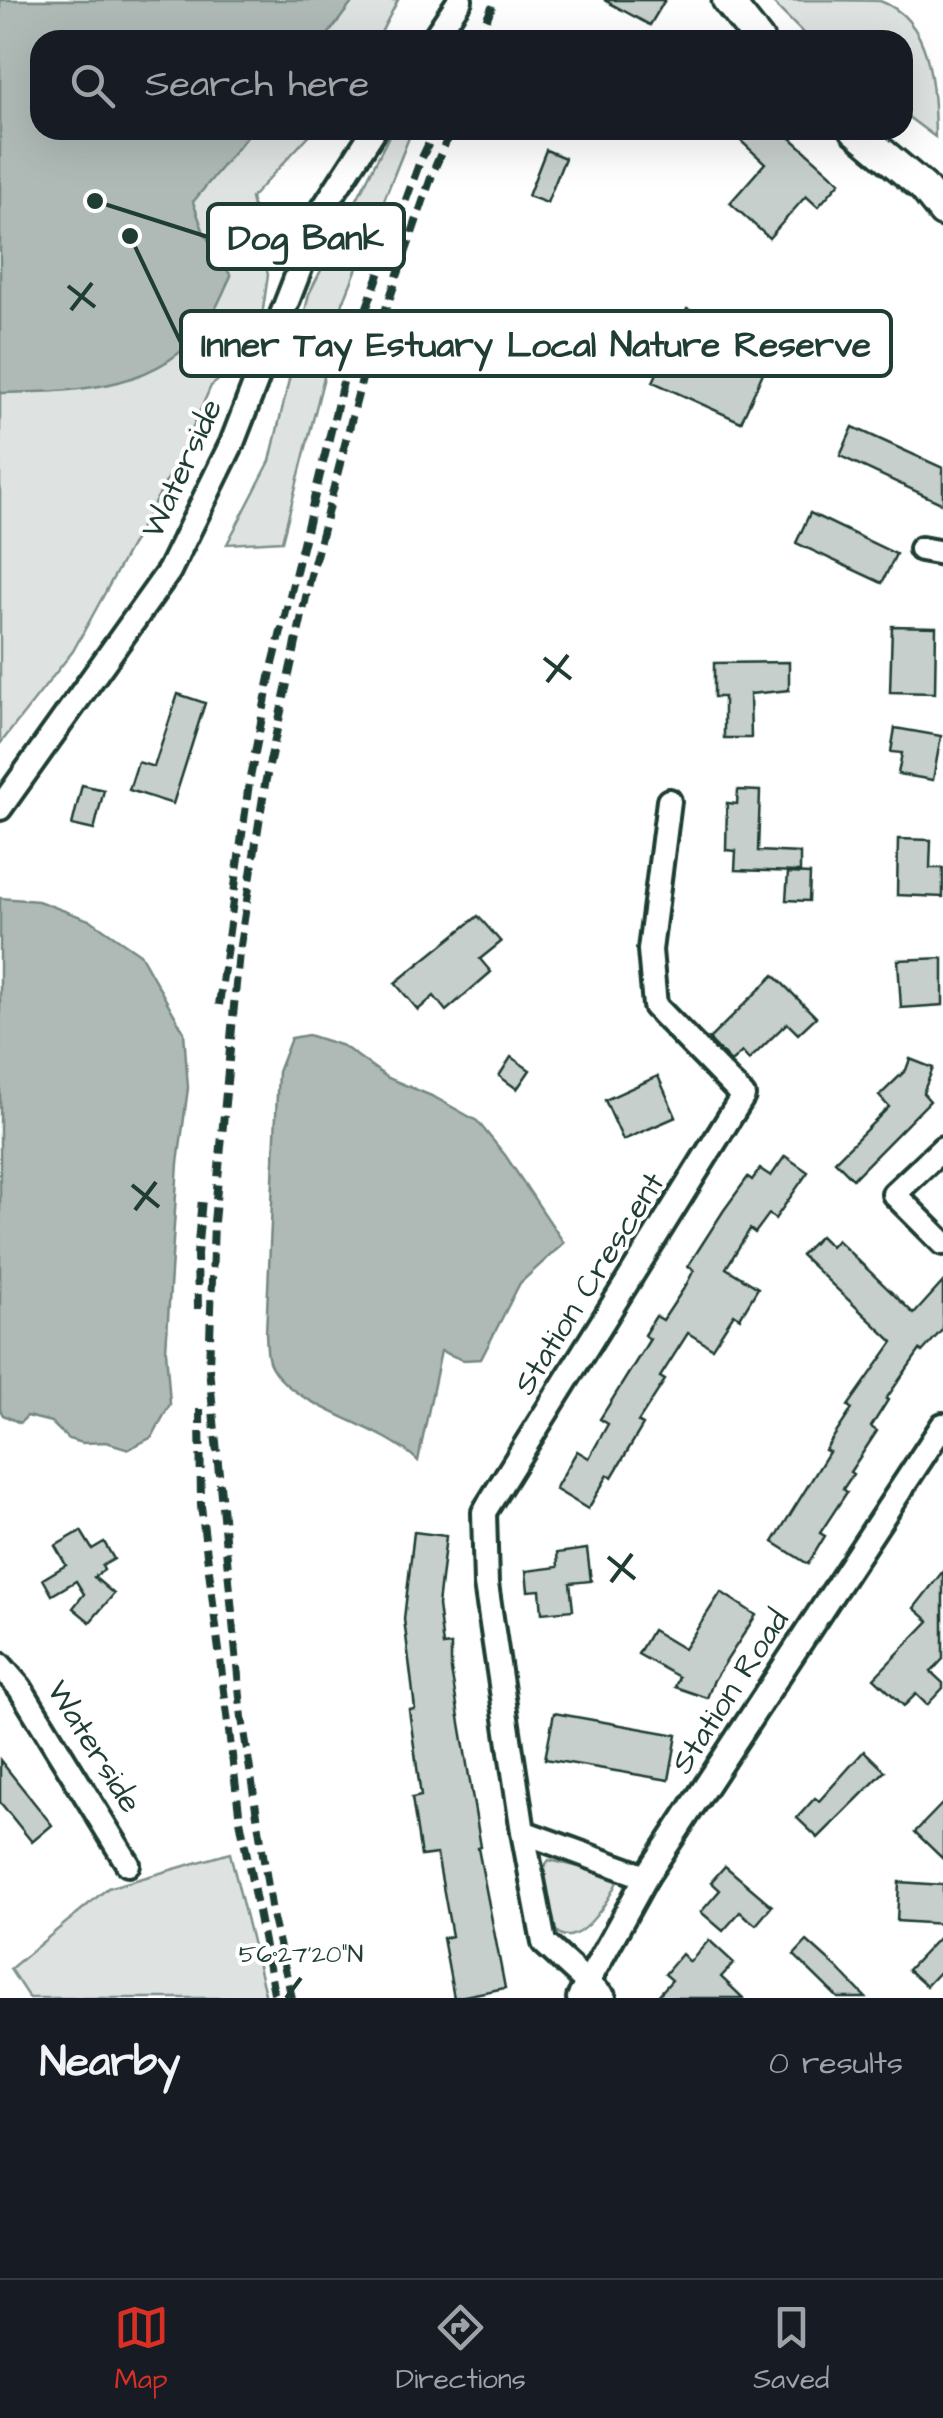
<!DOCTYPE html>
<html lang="en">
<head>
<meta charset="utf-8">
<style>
	:root { --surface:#171b24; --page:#20242c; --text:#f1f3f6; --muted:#9ea1a6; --line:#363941; --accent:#d93025 }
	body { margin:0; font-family:"Architects Daughter",sans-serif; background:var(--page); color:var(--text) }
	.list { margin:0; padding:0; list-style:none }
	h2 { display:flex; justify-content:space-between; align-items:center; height:130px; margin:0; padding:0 40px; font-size:42px }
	h2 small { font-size:32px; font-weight:400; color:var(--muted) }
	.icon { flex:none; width:55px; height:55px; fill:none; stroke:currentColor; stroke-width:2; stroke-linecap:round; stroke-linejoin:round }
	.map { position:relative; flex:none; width:943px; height:1998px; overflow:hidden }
	.search { position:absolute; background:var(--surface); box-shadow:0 10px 40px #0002; left:30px; right:30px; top:30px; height:110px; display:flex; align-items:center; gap:25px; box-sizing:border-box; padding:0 35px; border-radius:30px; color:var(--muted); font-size:38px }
	.sheet { height:280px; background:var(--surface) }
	nav { display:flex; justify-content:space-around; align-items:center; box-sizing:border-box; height:140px; border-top:2px solid var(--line); background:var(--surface); font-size:28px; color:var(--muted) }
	nav a { display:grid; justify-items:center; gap:5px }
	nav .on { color:var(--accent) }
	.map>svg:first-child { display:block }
	.green { fill:#dee3e2; stroke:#7e908b; stroke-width:2.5 }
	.water { fill:#afbab7; stroke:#758883; stroke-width:2.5 }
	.building { fill:#c7cfcc; stroke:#1f3d34; stroke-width:2.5 }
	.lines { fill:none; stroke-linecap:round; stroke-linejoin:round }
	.minor-casing { stroke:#1f3d34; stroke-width:30 }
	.tertiary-casing { stroke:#1f3d34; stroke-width:35 }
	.minor { stroke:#fff; stroke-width:22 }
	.tertiary { stroke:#fff; stroke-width:28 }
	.rail { stroke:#1f3d34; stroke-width:8; stroke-dasharray:15 8; stroke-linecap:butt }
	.ticks { fill:none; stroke:#1f3d34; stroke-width:4 }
	.labels { text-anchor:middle; stroke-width:8; stroke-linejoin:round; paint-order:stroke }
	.street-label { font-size:32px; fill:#1f3d34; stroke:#fff }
	.ticks-label { font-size:25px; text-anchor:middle; fill:#1f3d34; stroke:#fff; stroke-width:8; stroke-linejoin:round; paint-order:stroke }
	.leader { fill:none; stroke:#1f3d34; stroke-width:4 }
	.callout-dot { fill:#1f3d34; stroke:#fff; stroke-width:4 }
	.callout { fill:#fff; stroke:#1f3d34; stroke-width:4 }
	.callout-label { font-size:35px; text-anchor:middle; font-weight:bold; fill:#1f3d34 }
</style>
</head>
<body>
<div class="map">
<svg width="943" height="1998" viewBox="0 0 943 1998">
	<rect width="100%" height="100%" fill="#fff"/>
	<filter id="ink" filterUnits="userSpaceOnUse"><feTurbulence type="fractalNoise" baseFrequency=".01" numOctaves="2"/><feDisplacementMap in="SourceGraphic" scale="20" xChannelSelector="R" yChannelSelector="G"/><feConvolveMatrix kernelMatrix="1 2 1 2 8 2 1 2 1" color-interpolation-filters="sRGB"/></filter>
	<g filter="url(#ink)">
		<g class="green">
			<path d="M0,0H398L377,40H40V130H314L251,198L268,275L259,337L241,362L211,386L179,458L73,651L0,744Z"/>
			<path d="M770,0C791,0 865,0 880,1C933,20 934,89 935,137L903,113V40H810Z"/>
			<path d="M392,130H412L343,303L282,541L227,544L270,461L309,294Z"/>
			<path d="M230,1853L266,1998H29L10,1969L108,1888Z"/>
			<path d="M549,1860L619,1876C614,1894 571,1965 551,1923C544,1908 546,1885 543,1868Z"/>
		</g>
		<g class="water">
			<path d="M0,0H354L324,40H40V130H252L193,202L204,233L231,276C223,292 216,311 206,325C157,392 75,391 0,393Z"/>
			<path d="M0,898L38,901L92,921L140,954L184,1032L188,1088L178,1163L166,1350L170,1404L152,1437L129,1449L106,1442L83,1443L68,1439L51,1422L27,1416L20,1423L3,1415L0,1410Z"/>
			<path d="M308,1035L343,1046L388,1078L434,1097L477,1121L505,1155L564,1243L520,1283L481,1359L463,1360L441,1351L418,1461C381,1423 292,1409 270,1364C266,1356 267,1343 266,1333L278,1072L291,1038Z"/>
		</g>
		<g class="building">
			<path d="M604,0H665L650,25Z"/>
			<path d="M729,130H782L840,182L818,207L806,196L769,238L730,203L765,163Z"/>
			<path d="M546,150L565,158L547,203L528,196Z"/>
			<path d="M687,309L775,346L741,422L653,382Z"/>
			<path d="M853,427L943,468V504L840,456Z"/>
			<path d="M810,513L896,554L882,583L796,543Z"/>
			<path d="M892,626L936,627L935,693L890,692Z"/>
			<path d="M789,662V690L750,694L751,738H724V697H714V663Z"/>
			<path d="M178,694L205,703L173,804L129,790L138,762L154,767Z"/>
			<path d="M895,728L941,736L933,780L898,774L902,753L891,752Z"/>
			<path d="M82,785L104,790L94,830L72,825Z"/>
			<path d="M738,790L760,791L758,851L800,853V872L735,870L736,851L726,850L727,803L737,804Z"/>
			<path d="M898,839L931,840L930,868H943V897L897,895Z"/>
			<path d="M788,873L810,874L809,901L786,900Z"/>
			<path d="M478,916L501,942L480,959L491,972L446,1011L434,996L418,1010L395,983Z"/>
			<path d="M943,958V1005L901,1008L898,960Z"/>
			<path d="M774,975L816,1017L798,1034L787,1023L749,1060L742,1052L731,1062L709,1039Z"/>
			<path d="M511,1057L530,1070L517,1089L499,1076Z"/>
			<path d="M910,1059L933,1068L923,1093L930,1101L853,1179L835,1161L889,1107L879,1096L906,1070Z"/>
			<path d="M658,1076L676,1117L623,1140L605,1100Z"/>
			<path d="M785,1156L808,1172L775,1219L769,1214L755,1233L750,1229L726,1268L758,1288L740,1318L734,1314L712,1348L688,1333L660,1377L665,1380L638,1422L643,1425L612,1477L608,1475L588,1509L555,1489L577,1451L589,1458L608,1424L600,1419L650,1339L644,1335L656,1316L663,1320L686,1285L694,1270L688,1266L724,1210L748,1177L752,1180L760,1169L771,1176Z"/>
			<path d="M820,1236L831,1247L837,1240L914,1314L943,1282V1329L922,1352L920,1350L886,1399L888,1400L871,1427L877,1431L850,1472L853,1474L843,1489L847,1492L820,1533L825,1536L808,1564L773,1542L829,1452L825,1450L852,1409L848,1406L893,1342L801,1255Z"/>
			<path d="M81,1531L92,1549L104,1542L114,1559L102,1566L104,1570L94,1577L114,1594L90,1622L73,1608L84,1594L76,1581L52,1595L43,1579L66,1565L55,1546Z"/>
			<path d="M414,1532L446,1536L438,1605L443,1646L451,1645V1670L481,1847L478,1848L505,1988L454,1998L443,1938L452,1936L437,1854L421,1856L412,1798L421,1796L409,1710L415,1709L404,1619Z"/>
			<path d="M587,1549L591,1581L570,1583L573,1610L542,1613L540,1590L528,1591L526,1571L558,1567L557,1553Z"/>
			<path d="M943,1571V1659L931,1672L943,1683V1688L927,1705L916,1694L904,1706L874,1678L929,1621L914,1608Z"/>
			<path d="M721,1592L756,1615L714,1680L707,1698L675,1687L679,1677L638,1654L652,1630L684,1649Z"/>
			<path d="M554,1713L677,1735L669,1780L545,1759Z"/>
			<path d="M864,1751L885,1771L818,1838L797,1818L815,1798L819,1801Z"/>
			<path d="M0,1760L52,1825L32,1842L0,1802Z"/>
			<path d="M943,1803V1859L915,1832Z"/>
			<path d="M725,1866L772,1906L756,1925L740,1912L723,1931L701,1912L720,1890L711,1882Z"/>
			<path d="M899,1882L943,1885V1924L897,1921Z"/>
			<path d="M943,1933V1968L926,1986L908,1970Z"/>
			<path d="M709,1940L734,1963L721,1977L743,1998H656L672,1980L665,1974L682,1954L690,1962Z"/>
			<path d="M807,1941L837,1968L866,1998H838L794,1955Z"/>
		</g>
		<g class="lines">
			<g class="minor-casing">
				<g id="minor">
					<path d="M433,40L460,0"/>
					<path d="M921,549L943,553"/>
					<path d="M0,808L169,571L232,443L323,209L374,130"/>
					<path d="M943,1148L894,1194L943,1243"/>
					<path d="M0,1665L20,1688L128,1864"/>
					<path d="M523,1832L646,1877"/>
					<path d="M579,1998L646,1877L943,1425"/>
					<path d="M604,1998L544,1943L523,1832L486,1584L484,1512L743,1096L655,1006L650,950L669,801"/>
				</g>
			</g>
			<g class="tertiary-casing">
				<g id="tertiary">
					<path d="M727,0L759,40"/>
					<path d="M855,130L923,187L943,212"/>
				</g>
			</g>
			<use href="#minor" class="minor"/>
			<use href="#tertiary" class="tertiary"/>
			<g class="rail">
				<path d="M477,40L495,0"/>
				<path d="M219,1005L249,783L271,672L350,354L419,164L435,130"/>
				<path d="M198,1309L197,1254L202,1199"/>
				<path d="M200,1409L201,1506L240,1820L275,1998"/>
				<path d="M292,1998L273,1919L242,1718L209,1368L214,1222L239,952L265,784L310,579L362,379L433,172L451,130"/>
			</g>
		</g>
	</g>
	<path class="ticks" d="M68,286L95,307M71,310L92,283M544,658L571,679M547,682L568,655M132,1185L159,1207M135,1210L156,1182M608,1557L635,1579M611,1582L632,1554M286,1998L301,1978"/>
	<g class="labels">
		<g class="street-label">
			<text transform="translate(181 468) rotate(-65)" y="11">Waterside</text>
			<text transform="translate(588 1283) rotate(-58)" y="11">Station Crescent</text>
			<text transform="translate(729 1691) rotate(-57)" y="11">Station Road</text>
			<text transform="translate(95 1746) rotate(58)" y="11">Waterside</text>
		</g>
	</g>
	<g class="ticks-label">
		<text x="301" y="1962">56°27'20"N</text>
	</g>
	<path class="leader" d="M95 201L208 237M130 236L181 343"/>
	<g class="callout-dot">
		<circle cx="95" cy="201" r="10"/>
		<circle cx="130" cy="236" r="10"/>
	</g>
	<g class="callout">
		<rect x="208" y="204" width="196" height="65" rx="10"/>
		<rect x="181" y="311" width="710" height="65" rx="10"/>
	</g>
	<g class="callout-label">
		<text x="306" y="249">Dog Bank</text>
		<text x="536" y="356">Inner Tay Estuary Local Nature Reserve</text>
	</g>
</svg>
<div class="search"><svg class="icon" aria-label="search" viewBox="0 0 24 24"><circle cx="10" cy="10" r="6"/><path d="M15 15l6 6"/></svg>Search here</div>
</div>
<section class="sheet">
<h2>Nearby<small>0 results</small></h2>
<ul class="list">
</ul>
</section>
<nav>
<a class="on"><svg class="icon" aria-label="map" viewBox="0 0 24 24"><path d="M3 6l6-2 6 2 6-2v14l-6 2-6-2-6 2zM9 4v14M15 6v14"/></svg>Map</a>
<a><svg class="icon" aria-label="directions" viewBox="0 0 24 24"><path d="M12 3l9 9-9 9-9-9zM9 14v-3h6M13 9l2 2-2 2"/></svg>Directions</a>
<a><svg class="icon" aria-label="saved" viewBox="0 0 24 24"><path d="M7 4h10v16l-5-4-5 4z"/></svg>Saved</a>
</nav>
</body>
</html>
